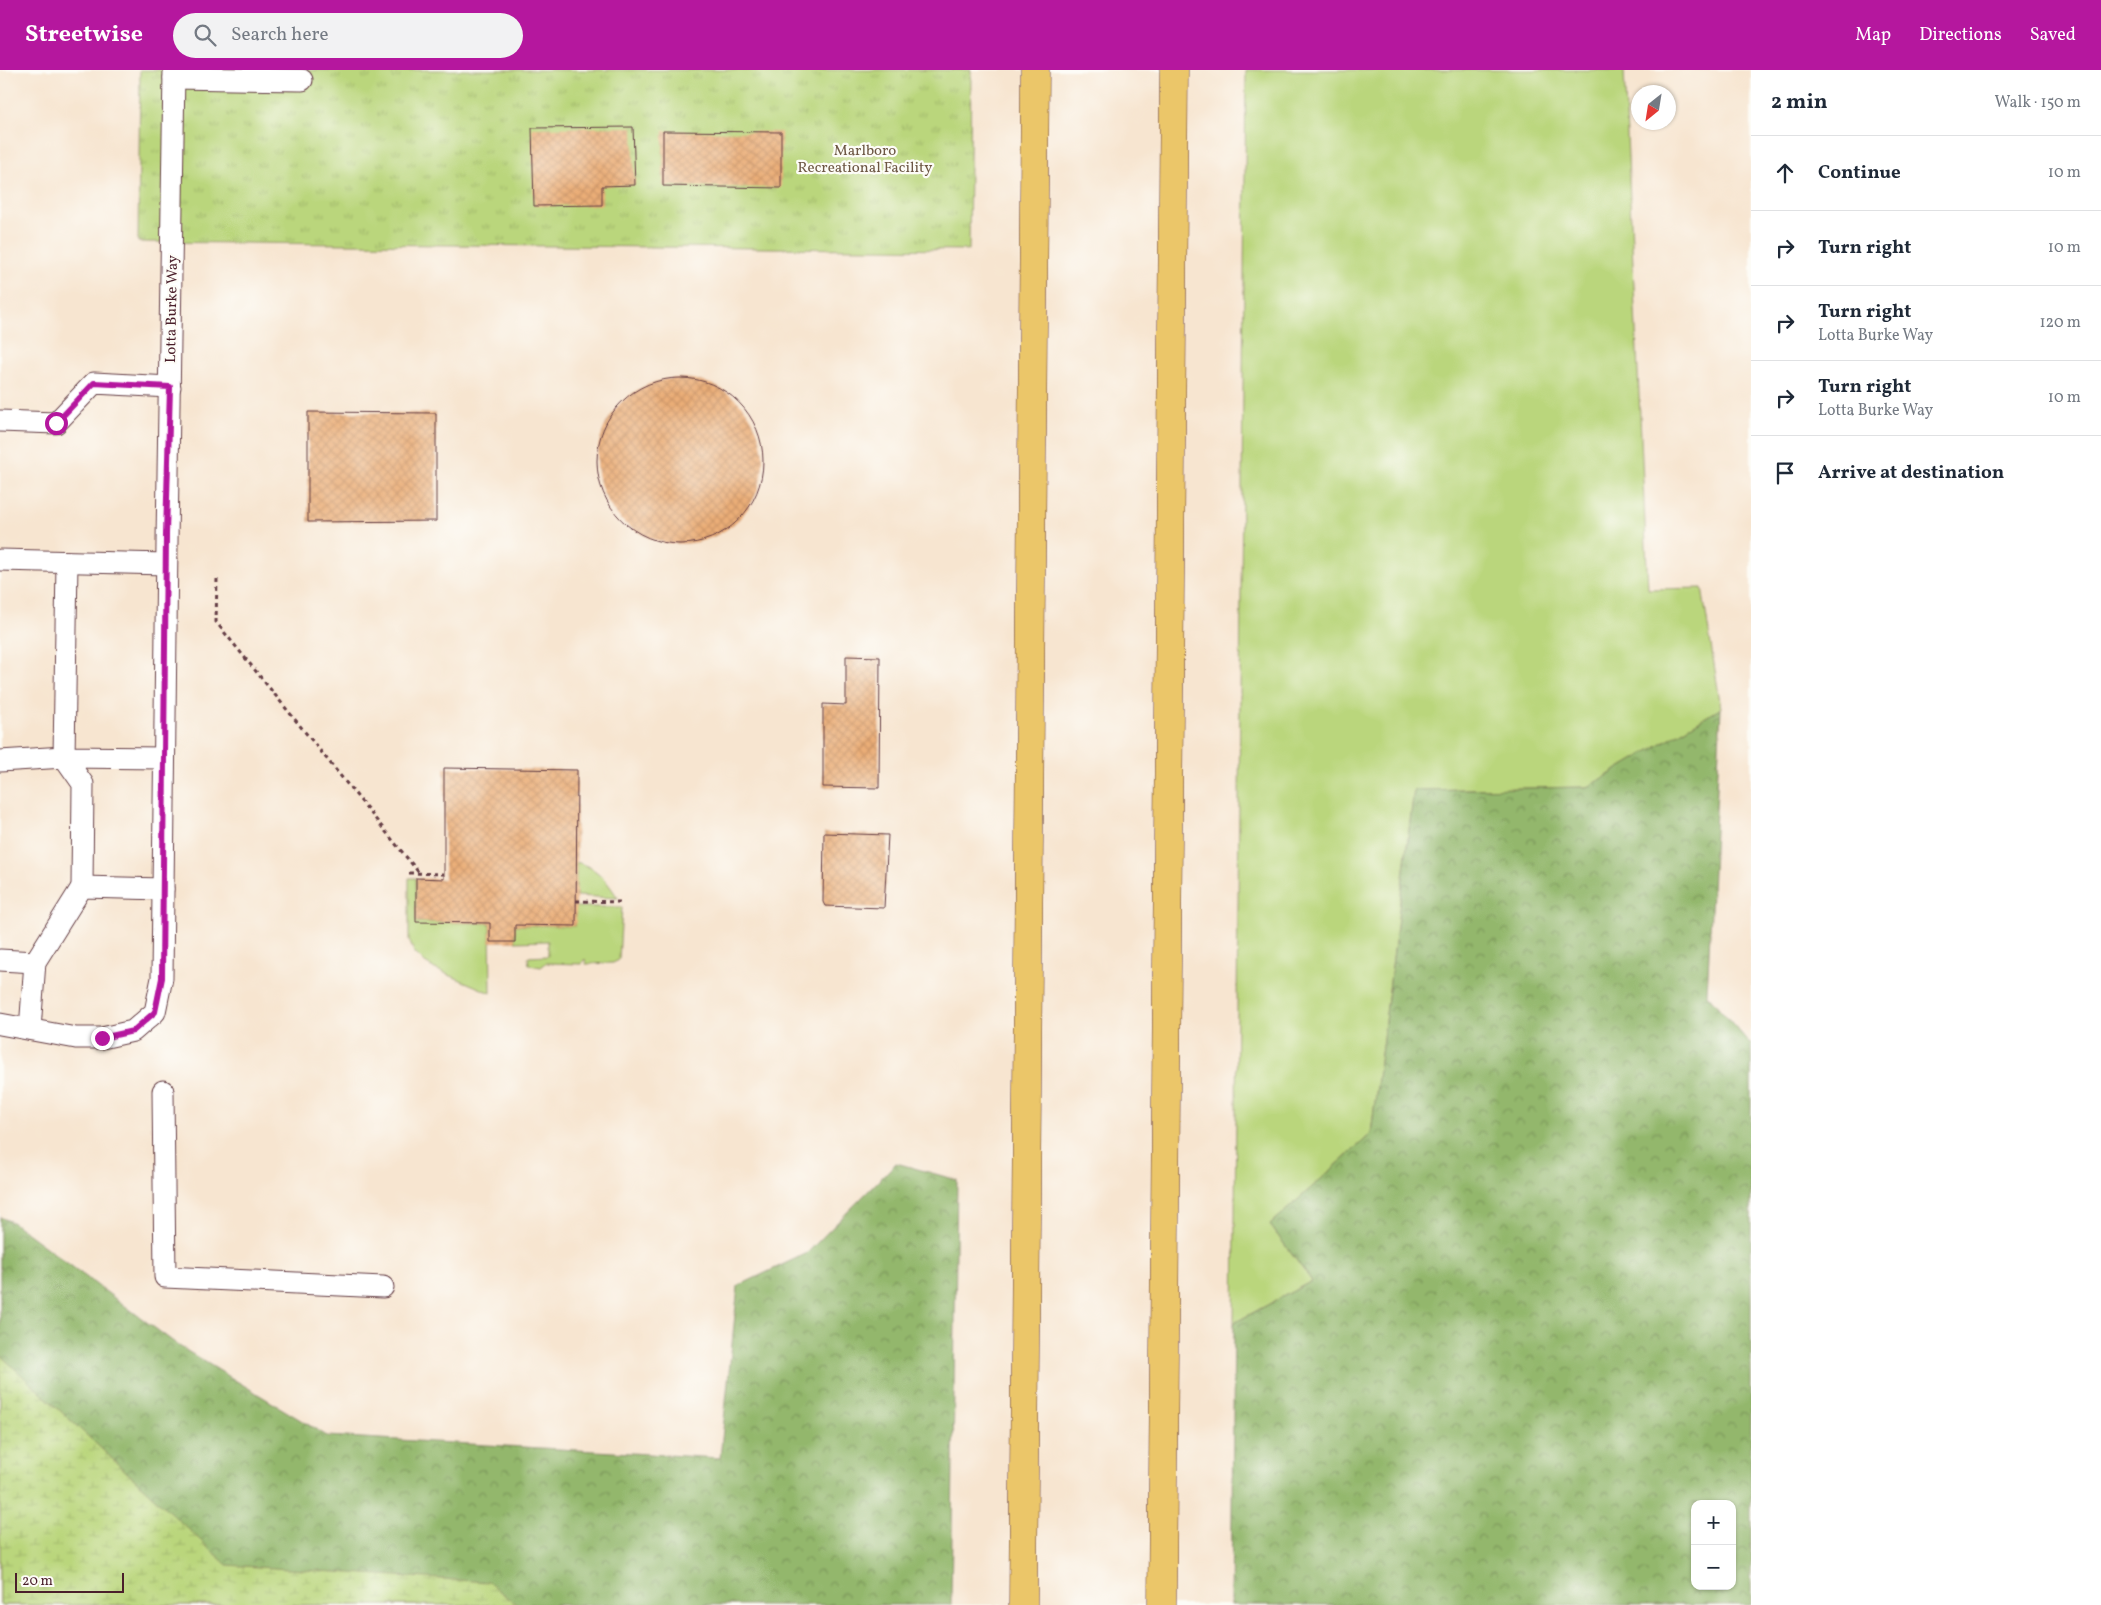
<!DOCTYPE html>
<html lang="en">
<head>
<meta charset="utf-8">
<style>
	:root { --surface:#fff; --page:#f2f2f3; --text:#1f2937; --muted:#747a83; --line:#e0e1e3; --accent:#b5179e }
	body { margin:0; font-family:Vollkorn,serif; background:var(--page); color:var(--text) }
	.controls { position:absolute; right:15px; bottom:15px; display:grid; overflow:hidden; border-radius:10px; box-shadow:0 1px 4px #0004 }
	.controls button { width:45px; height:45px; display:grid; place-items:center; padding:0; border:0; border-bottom:1px solid var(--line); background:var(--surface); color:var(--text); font:25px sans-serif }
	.compass { position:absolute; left:1631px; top:15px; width:45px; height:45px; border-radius:50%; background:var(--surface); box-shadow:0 1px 4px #0004; rotate:210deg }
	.scale { position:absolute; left:15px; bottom:12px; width:109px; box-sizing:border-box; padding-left:5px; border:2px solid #4a1f2b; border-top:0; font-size:14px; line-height:18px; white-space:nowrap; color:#4a1f2b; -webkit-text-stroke:4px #fdfcf7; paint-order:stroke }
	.stop { position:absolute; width:15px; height:15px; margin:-11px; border:4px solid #b5179e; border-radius:50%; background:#fff }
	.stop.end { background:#b5179e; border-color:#fff; box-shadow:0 1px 5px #0008 }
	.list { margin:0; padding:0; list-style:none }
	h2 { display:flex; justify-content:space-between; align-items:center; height:65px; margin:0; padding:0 20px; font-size:21px }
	h2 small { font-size:16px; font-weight:400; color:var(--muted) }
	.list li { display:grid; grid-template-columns:32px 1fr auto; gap:15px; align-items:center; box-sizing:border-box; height:75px; padding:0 20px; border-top:1px solid var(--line) }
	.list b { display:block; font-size:19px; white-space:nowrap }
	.list p { margin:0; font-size:16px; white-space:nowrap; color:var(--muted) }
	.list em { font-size:16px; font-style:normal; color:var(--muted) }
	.icon { flex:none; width:28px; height:28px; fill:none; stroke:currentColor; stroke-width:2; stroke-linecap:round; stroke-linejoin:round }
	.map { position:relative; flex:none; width:1751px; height:1535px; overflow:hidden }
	header { display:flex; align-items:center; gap:30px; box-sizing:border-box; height:70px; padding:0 25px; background:var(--accent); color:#fff }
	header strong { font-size:24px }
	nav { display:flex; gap:28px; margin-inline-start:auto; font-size:18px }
	.search { width:350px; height:45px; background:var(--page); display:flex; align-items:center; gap:12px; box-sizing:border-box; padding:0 18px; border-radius:28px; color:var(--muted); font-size:19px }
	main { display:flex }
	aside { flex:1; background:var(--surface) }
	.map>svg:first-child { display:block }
	.grass { fill:#bad67c; stroke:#827a54 }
	.forest { fill:url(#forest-crowns); stroke:#6e6b4c; fill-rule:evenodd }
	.wetland { fill:url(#wetland-marsh); stroke:#827a54 }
	.park { fill:url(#park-tufts); stroke:#827a54 }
	.building { fill:url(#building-cross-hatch) }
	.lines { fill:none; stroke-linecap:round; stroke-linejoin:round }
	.lane-casing { stroke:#643d44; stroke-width:23 }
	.highway-casing { stroke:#643d44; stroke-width:29 }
	.path { stroke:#643d44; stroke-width:3; stroke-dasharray:4 4; stroke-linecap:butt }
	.lane { stroke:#fff; stroke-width:21 }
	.highway { stroke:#ebc669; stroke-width:28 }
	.route { stroke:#b5179e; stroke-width:6 }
	.labels { text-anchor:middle; stroke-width:4.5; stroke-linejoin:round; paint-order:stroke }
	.park-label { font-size:15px; fill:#6c5643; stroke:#fdfcf7 }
	.street-label { font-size:15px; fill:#4a1f2b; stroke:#fdfcf7 }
</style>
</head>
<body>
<header>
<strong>Streetwise</strong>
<div class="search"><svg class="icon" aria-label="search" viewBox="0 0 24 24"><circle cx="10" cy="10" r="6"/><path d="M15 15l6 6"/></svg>Search here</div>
<nav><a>Map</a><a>Directions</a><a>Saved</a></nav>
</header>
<main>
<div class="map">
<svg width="1751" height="1535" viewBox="0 0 1751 1535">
	<defs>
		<pattern id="forest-crowns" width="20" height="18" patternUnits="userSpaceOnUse" patternTransform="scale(1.25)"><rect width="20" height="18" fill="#93b76c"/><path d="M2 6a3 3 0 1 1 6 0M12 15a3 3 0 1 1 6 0" fill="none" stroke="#7a9459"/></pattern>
		<pattern id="wetland-marsh" width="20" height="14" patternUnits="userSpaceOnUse" patternTransform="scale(1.25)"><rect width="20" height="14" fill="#bad67c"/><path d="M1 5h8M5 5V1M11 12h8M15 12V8" fill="none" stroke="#a1b76b"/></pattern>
		<pattern id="park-tufts" width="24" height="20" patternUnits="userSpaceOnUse" patternTransform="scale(1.25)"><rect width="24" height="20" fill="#bad67c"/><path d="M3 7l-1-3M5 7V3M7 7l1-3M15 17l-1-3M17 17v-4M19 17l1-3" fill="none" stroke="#a1b76b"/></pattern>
		<pattern id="building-cross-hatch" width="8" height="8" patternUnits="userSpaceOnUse" patternTransform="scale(1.25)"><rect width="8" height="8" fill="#eaad77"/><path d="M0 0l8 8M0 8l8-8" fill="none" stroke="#ca9467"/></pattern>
	</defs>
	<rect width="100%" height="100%" fill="#fdfcf7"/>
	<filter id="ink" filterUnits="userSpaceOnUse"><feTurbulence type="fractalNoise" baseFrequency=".02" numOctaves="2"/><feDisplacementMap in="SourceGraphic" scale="10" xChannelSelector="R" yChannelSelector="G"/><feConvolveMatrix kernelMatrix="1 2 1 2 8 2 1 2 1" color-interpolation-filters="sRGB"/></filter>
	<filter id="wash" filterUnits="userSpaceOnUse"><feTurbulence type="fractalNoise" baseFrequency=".0096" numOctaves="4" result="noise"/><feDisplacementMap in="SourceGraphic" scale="20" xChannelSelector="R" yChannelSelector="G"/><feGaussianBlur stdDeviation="1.12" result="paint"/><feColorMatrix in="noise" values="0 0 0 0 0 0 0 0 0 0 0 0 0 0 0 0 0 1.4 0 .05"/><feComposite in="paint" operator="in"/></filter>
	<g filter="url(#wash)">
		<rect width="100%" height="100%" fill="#f7e5d0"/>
		<g class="grass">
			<path d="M1246,0H1624L1648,519L1702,518L1721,638L1588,717L1414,720L1371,1064L1270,1155L1312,1211L1234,1253Z"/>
			<path d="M576,792C598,798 606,810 618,828L576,826Z"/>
			<path d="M409,808H416V852L490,853L491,923L435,899L425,893L414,882L409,870Z"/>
			<path d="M575,837H622L619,890L613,893L586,894L585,889L581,894L546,893L541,897L529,895L528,887L548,886V871L515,872V855L575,856Z"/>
		</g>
		<g class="forest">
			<path d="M1721,638L1707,924L1751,975V1535H1231L1234,1253L1312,1211L1270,1155L1371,1064L1414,720L1588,717ZM1695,1434H1732V1516H1695Z"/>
			<path d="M896,1093L957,1110L951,1535H0V1147L12,1152L179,1276L327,1366L720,1388L738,1216L807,1183Z"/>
		</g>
		<path class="wetland" d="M0,1285L227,1495L488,1512L517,1535H0Z"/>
		<path class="park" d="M140,0H971L969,180L138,172Z"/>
		<g id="blocks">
			<g class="building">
				<path d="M633,57L635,115L602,116V135L534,136L532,58Z"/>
				<path d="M663,61L781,62V118L663,116Z"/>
				<circle cx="680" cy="391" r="83"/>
				<path d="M308,342L436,343V451L308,452Z"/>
				<path d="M846,586L880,587L879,718L823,717V634L846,635Z"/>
				<path d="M444,698L577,700L576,856L515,855V872H490V853L416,852V808L444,809Z"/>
				<path d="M824,763L888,765L884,838L825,836L823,832Z"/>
			</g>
		</g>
	</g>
	<g filter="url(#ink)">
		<use href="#blocks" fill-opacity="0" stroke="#643d44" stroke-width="1"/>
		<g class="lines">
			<g class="lane-casing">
				<g id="lane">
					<path d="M174,8L302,10"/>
					<path d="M0,351L56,353L94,313L170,317"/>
					<path d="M0,490L166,494"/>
					<path d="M67,492L64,687L164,688"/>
					<path d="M0,691L64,687L83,714L82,817"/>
					<path d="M0,890L35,892"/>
					<path d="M0,954L76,968H102L133,961L155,942L162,908C164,605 170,303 174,0"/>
					<path d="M30,959L35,892L82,817L163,819"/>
					<path d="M163,1021L165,1207L383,1217"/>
				</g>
			</g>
			<g class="highway-casing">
				<g id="highway">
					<path d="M1023,1535L1035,0"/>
					<path d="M1162,1535L1174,0"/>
				</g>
			</g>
			<g class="path">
				<path d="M217,509L216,552L420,804"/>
				<path d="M409,803L444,804"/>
				<path d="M576,831L621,832"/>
			</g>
			<use href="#lane" class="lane"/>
			<use href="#highway" class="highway"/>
		</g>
	</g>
	<g class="lines" filter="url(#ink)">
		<path class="route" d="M56,353L94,313L170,317L166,465L162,908L155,942L133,961L102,968"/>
	</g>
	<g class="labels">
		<g class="park-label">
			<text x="865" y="85">Marlboro<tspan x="865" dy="17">Recreational Facility</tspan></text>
		</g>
		<g class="street-label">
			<text transform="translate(171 239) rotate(-89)" y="5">Lotta Burke Way</text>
		</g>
	</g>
</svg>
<div class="controls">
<button>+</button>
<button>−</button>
</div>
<svg class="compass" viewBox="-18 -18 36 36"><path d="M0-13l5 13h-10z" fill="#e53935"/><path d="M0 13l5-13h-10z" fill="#747a83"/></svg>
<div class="scale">20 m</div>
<div class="stop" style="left:56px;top:353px"></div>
<div class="stop end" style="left:102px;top:968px"></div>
</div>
<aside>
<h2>2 min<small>Walk · 150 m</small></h2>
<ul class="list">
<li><svg class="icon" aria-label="ahead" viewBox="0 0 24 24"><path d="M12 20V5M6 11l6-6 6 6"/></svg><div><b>Continue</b></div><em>10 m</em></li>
<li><svg class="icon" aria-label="right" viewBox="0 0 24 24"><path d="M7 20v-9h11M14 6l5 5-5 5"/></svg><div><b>Turn right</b></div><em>10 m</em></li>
<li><svg class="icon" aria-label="right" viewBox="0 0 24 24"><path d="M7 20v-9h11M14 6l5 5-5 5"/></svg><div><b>Turn right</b><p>Lotta Burke Way</p></div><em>120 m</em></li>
<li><svg class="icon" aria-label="right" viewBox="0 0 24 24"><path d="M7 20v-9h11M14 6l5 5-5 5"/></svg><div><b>Turn right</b><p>Lotta Burke Way</p></div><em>10 m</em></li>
<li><svg class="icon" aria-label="arrive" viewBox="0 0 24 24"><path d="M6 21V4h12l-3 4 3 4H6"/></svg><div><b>Arrive at destination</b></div></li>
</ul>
</aside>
</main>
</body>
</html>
